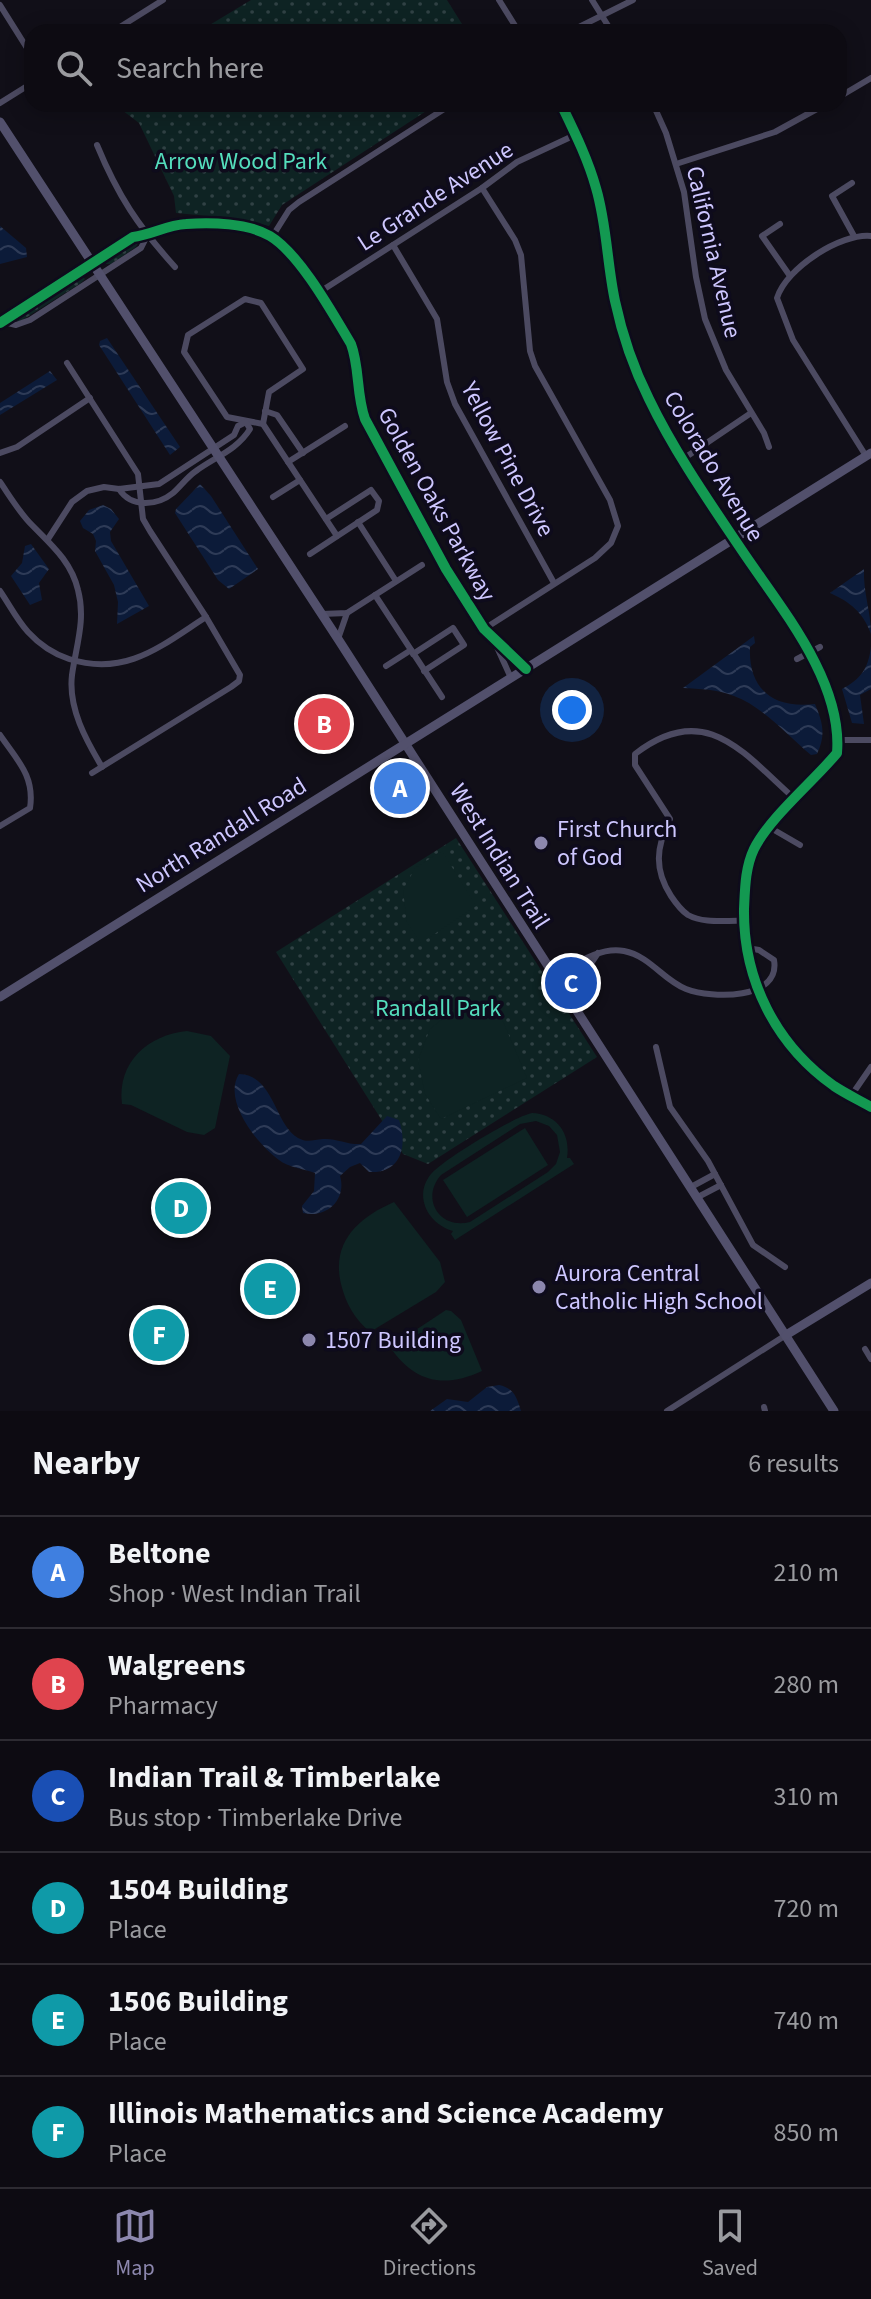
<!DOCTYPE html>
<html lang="en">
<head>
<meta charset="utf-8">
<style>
	:root { --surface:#0d0b12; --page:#1b1920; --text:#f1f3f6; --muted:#9a9b9f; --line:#2d2b32; --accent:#8c87ae }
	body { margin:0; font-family:"Source Sans 3",sans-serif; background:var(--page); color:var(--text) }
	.you { position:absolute; left:572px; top:710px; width:28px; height:28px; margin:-20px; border:6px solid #fff; border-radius:50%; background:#1a73e8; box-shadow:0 0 0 12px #1a73e833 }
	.badge { display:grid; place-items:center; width:52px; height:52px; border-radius:50%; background:var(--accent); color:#fff; font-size:26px; font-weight:700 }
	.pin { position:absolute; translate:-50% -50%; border:4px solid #fff; box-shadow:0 2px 8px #0006 }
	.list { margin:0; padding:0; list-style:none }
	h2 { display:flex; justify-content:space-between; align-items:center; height:104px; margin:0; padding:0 32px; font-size:34px }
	h2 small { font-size:26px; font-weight:400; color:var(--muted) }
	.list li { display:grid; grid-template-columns:52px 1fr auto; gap:24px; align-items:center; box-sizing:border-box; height:112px; padding:0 32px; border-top:2px solid var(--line) }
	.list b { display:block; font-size:30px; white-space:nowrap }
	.list p { margin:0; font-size:26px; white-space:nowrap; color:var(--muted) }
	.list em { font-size:26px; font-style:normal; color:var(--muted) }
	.icon { flex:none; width:44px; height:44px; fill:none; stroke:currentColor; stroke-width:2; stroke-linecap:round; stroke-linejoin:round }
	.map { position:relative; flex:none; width:871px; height:1411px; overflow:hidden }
	.search { position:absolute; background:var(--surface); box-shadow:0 4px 20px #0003; left:24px; right:24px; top:24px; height:88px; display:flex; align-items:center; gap:20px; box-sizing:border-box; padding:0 28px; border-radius:24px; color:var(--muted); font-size:30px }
	.sheet { height:776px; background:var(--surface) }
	nav { display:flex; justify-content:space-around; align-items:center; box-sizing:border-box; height:112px; border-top:2px solid var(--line); background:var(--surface); font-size:22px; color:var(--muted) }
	nav a { display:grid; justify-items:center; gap:4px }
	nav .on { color:var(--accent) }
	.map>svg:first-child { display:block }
	.grass { fill:url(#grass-dots) }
	.garden { fill:#0e2323; fill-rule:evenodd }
	.water { fill:url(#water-waves) }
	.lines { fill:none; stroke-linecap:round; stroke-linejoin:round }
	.street { stroke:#4c4a61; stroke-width:6 }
	.secondary { stroke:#52506c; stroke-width:9 }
	.cycleway-casing { stroke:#0e0b1c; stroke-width:15 }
	.cycleway { stroke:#139951; stroke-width:10 }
	.poi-dot { fill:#8c87ae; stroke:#0e0b1c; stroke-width:3 }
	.labels { text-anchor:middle; stroke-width:7; stroke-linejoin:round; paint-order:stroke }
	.park-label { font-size:24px; fill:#54ddbc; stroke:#0e0b1c }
	.street-label { font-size:24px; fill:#cec7ff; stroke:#0e0b1c }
	.poi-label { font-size:24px; fill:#cec7ff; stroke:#0e0b1c; text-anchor:start }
</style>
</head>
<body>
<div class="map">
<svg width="871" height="1411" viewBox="0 0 871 1411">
	<defs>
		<pattern id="grass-dots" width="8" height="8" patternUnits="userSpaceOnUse" patternTransform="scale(2)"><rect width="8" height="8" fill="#0e2323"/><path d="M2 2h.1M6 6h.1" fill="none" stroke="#304144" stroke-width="1.8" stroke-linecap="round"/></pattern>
		<pattern id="water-waves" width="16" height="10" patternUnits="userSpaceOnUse" patternTransform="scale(2)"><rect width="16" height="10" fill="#0c1b39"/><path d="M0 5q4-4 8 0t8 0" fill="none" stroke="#2e3b57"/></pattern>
	</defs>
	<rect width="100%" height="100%" fill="#110f18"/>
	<g class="grass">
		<path d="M251,0H447L467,32H198Z"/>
		<path d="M114,104H437L282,205L269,226L230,218L176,213L174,196L139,123Z"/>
		<path d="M133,241L138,243L136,247L111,264H106V258Z"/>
		<path d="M81,275L85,279L81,283L19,322L15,320L16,315Z"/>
		<path d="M456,838L597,1057L428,1164L403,1154L276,952Z"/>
	</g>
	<g class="garden">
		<path d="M442,851L476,906L421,943L407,922L403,891L415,868Z"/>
		<path d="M494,1000L527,1078L441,1119L425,1094L418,1060L430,1029L456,1008Z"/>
		<path d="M187,1031L211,1036L230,1056L215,1128L204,1135L187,1132L131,1105L122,1104C117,1062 148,1035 187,1031Z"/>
		<path d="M532,1113C557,1114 571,1134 567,1158H570L574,1164L455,1240L451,1234L453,1231C428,1224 413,1196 431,1174C442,1160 515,1116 532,1113ZM536,1121L549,1126L557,1135L560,1152L556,1164L548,1172L470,1222C440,1230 420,1199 441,1175L520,1124Z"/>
		<path d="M525,1128L548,1165L467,1217L443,1180Z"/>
		<path d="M394,1202L440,1262L445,1282L436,1292L370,1332C354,1318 346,1304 341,1284C331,1242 358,1218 394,1202Z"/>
		<path d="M446,1310L451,1311L461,1320L482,1371C443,1389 414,1382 390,1347Z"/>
	</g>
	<g class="water">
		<path d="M0,226L26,248L27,257L0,264Z"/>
		<path d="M107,338L180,447L170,455L99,345L100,341Z"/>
		<path d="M50,371L57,380L0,415V403Z"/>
		<path d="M200,484L211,496L258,569L229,589L218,580L175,513L176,509Z"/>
		<path d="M103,505L111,509L119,519L110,532L111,541L149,606L117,624L118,602L114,585L95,551L96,541L93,534L83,528L80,521L89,510Z"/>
		<path d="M31,544L49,569L39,583L42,600L30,605L11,576L22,563L25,546Z"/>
		<path d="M864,569C863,593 871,611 871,634C863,612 850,602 830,593Z"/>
		<path d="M754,636L755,643L750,647C748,689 773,709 815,704C823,723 826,735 817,754L811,755C787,735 762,706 734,696C717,689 700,689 683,688Z"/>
		<path d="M871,647V689L860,695L864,724L852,723L842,689C861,679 868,669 871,647Z"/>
		<path d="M239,1074C274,1075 274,1123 298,1138C307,1143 313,1140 323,1139C336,1138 348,1145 361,1144L387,1116L399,1120C408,1146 401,1174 369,1172L360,1163L350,1167L340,1176C347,1199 327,1219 303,1213L302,1206L314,1191L315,1173C304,1169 288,1167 279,1160C258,1145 222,1101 239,1074Z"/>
		<path d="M499,1385C514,1388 517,1398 521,1411H430L447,1399L468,1402L487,1387Z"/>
	</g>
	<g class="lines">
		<g class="street">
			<path d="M499,0L519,32"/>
			<path d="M592,0L612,32"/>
			<path d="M0,5L32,56"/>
			<path d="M112,32L163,0"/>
			<path d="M569,32L633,0"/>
			<path d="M839,97L871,78"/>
			<path d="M0,103L32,83"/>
			<path d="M561,104C574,131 588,159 596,188C607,225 607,264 615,301C622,334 634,369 649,399C674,451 708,500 741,549C779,606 843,680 837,753C813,782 770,817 754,849C745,868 745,889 744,909C743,980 776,1045 834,1086C846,1094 859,1100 871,1107"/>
			<path d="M653,104L666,133L684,192L696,277L705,319L726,370L764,433L769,447"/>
			<path d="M97,145C118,196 138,226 175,267"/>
			<path d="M676,164L775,132L826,104"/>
			<path d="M852,183L832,196L854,236"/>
			<path d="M482,188L515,240L521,255L530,351L535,366L610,500L618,526L611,543L595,558L484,629"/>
			<path d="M780,224L762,236L790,276"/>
			<path d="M272,237L289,210L299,202L452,104"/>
			<path d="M393,245L437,319L447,382L455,404L554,583"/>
			<path d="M318,293L482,188L517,162L575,135"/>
			<path d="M245,299L261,303L303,369L269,392L263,424L227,417L184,352L188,335Z"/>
			<path d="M4,322L13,313L133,237C151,235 167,225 186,224C211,222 248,223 270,236C300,254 333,314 351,344C360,368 356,394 365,419L446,569L484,629L526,669"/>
			<path d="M4,322L16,325L30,320L141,248L147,236"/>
			<path d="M67,363L138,474L143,519L150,531L206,617L240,675L239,681L231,687L92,773"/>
			<path d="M265,411L277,415L303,453"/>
			<path d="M263,424L337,536"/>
			<path d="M0,453L17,447L90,398"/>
			<path d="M866,456L793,340L777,298C786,268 841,233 871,236"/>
			<path d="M683,459L751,413"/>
			<path d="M288,462L345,426"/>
			<path d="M0,482C9,495 18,510 29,522C49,543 71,560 78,590C86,620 76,646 72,675C68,708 86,740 102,767"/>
			<path d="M119,489C131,508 157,506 173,493C181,486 187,477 196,471C215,457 237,450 250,429L246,422"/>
			<path d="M273,497L300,480"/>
			<path d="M358,522L396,581"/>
			<path d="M48,539L72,502L87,491L104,487L119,489L159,484L234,435L238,426L246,422"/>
			<path d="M310,554L377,510L379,501L371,490L326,519"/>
			<path d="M0,591C9,604 17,620 28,632C39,644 54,654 69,659C126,677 161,646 206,617"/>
			<path d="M375,595L442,697"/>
			<path d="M322,614L347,613L422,565"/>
			<path d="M338,639L347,613"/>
			<path d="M496,645L511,678"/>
			<path d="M413,654L453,628L464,645L424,671"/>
			<path d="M797,659L820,647"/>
			<path d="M386,666L411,650"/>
			<path d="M0,735C17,760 35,776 30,808L0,826"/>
			<path d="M838,740H871"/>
			<path d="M769,827L800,845"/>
			<path d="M744,921C727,920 704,924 688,915C682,911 675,902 671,896C654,870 656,847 670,819L635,765V754C706,699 744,754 795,799"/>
			<path d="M567,973L572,975L592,962L598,953"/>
			<path d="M556,981L567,973V969C583,959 604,947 624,951C650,956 663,980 686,989C712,999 781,1000 774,960L759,950L747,948"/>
			<path d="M656,1047L670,1107L708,1161L753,1245L785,1267"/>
			<path d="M851,1096L871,1067"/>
			<path d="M691,1187L715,1174"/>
			<path d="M698,1197L721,1185"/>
			<path d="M865,1349L871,1359"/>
			<path d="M764,1407L765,1411"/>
			<path d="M667,1411L786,1335"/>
		</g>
		<g class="secondary">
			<path d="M0,122L338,639L834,1411"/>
			<path d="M0,997L871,453"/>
			<path d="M786,1335L871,1283"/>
		</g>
		<g class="cycleway-casing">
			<g id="cycleway">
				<path d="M561,104C574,131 588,159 596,188C607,225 607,264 615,301C622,334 634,369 649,399C674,451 708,500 741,549C779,606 843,680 837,753C813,782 770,817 754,849C745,868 745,889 744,909C743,980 776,1045 834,1086C846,1094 859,1100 871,1107"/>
				<path d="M0,323L133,237C151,235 167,225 186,224C211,222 248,223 270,236C300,254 333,314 351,344C360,368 356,394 365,419L446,569L484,629L526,669"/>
			</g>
		</g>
		<use href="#cycleway" class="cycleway"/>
	</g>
	<g class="poi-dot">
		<circle cx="541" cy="843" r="8"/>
		<circle cx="539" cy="1287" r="8"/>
		<circle cx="309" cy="1340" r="8"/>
	</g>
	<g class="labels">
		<g class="park-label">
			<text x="241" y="169">Arrow Wood Park</text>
			<text x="438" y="1016">Randall Park</text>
		</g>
		<g class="street-label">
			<text transform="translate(435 196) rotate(-33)" y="8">Le Grande Avenue</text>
			<text transform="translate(714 252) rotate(77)" y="8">California Avenue</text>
			<text transform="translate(508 459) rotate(62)" y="8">Yellow Pine Drive</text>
			<text transform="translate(714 466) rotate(59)" y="8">Colorado Avenue</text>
			<text transform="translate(437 504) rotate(61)" y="8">Golden Oaks Parkway</text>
			<text transform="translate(221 835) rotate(-32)" y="8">North Randall Road</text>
			<text transform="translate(500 856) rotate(58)" y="8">West Indian Trail</text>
		</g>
		<g class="poi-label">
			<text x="557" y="837">First Church<tspan x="557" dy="28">of God</tspan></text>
			<text x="555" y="1281">Aurora Central<tspan x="555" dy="28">Catholic High School</tspan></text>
			<text x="325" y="1348">1507 Building</text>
		</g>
	</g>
</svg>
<div class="you"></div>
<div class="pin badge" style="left:400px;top:788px;background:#3f7fe0">A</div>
<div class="pin badge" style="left:324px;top:724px;background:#e0444e">B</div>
<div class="pin badge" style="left:571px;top:983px;background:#1a4fb4">C</div>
<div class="pin badge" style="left:181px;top:1208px;background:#0f9aa8">D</div>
<div class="pin badge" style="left:270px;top:1289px;background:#0f9aa8">E</div>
<div class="pin badge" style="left:159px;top:1335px;background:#0f9aa8">F</div>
<div class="search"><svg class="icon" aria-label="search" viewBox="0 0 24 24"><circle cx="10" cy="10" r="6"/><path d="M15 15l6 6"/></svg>Search here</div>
</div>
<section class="sheet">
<h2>Nearby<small>6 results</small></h2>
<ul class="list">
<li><span class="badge" style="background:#3f7fe0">A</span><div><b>Beltone</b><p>Shop · West Indian Trail</p></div><em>210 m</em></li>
<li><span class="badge" style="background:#e0444e">B</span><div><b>Walgreens</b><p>Pharmacy</p></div><em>280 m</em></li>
<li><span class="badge" style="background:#1a4fb4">C</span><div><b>Indian Trail &amp; Timberlake</b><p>Bus stop · Timberlake Drive</p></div><em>310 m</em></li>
<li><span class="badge" style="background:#0f9aa8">D</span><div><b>1504 Building</b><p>Place</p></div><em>720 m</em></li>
<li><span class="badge" style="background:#0f9aa8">E</span><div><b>1506 Building</b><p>Place</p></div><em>740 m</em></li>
<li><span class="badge" style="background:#0f9aa8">F</span><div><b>Illinois Mathematics and Science Academy</b><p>Place</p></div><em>850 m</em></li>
</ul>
</section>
<nav>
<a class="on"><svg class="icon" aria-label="map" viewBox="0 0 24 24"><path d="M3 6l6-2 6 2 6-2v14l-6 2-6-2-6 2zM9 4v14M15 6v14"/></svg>Map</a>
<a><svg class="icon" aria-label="directions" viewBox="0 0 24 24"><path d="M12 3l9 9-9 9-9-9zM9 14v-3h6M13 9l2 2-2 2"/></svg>Directions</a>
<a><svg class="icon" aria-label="saved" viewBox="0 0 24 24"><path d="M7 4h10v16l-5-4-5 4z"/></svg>Saved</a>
</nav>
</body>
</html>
